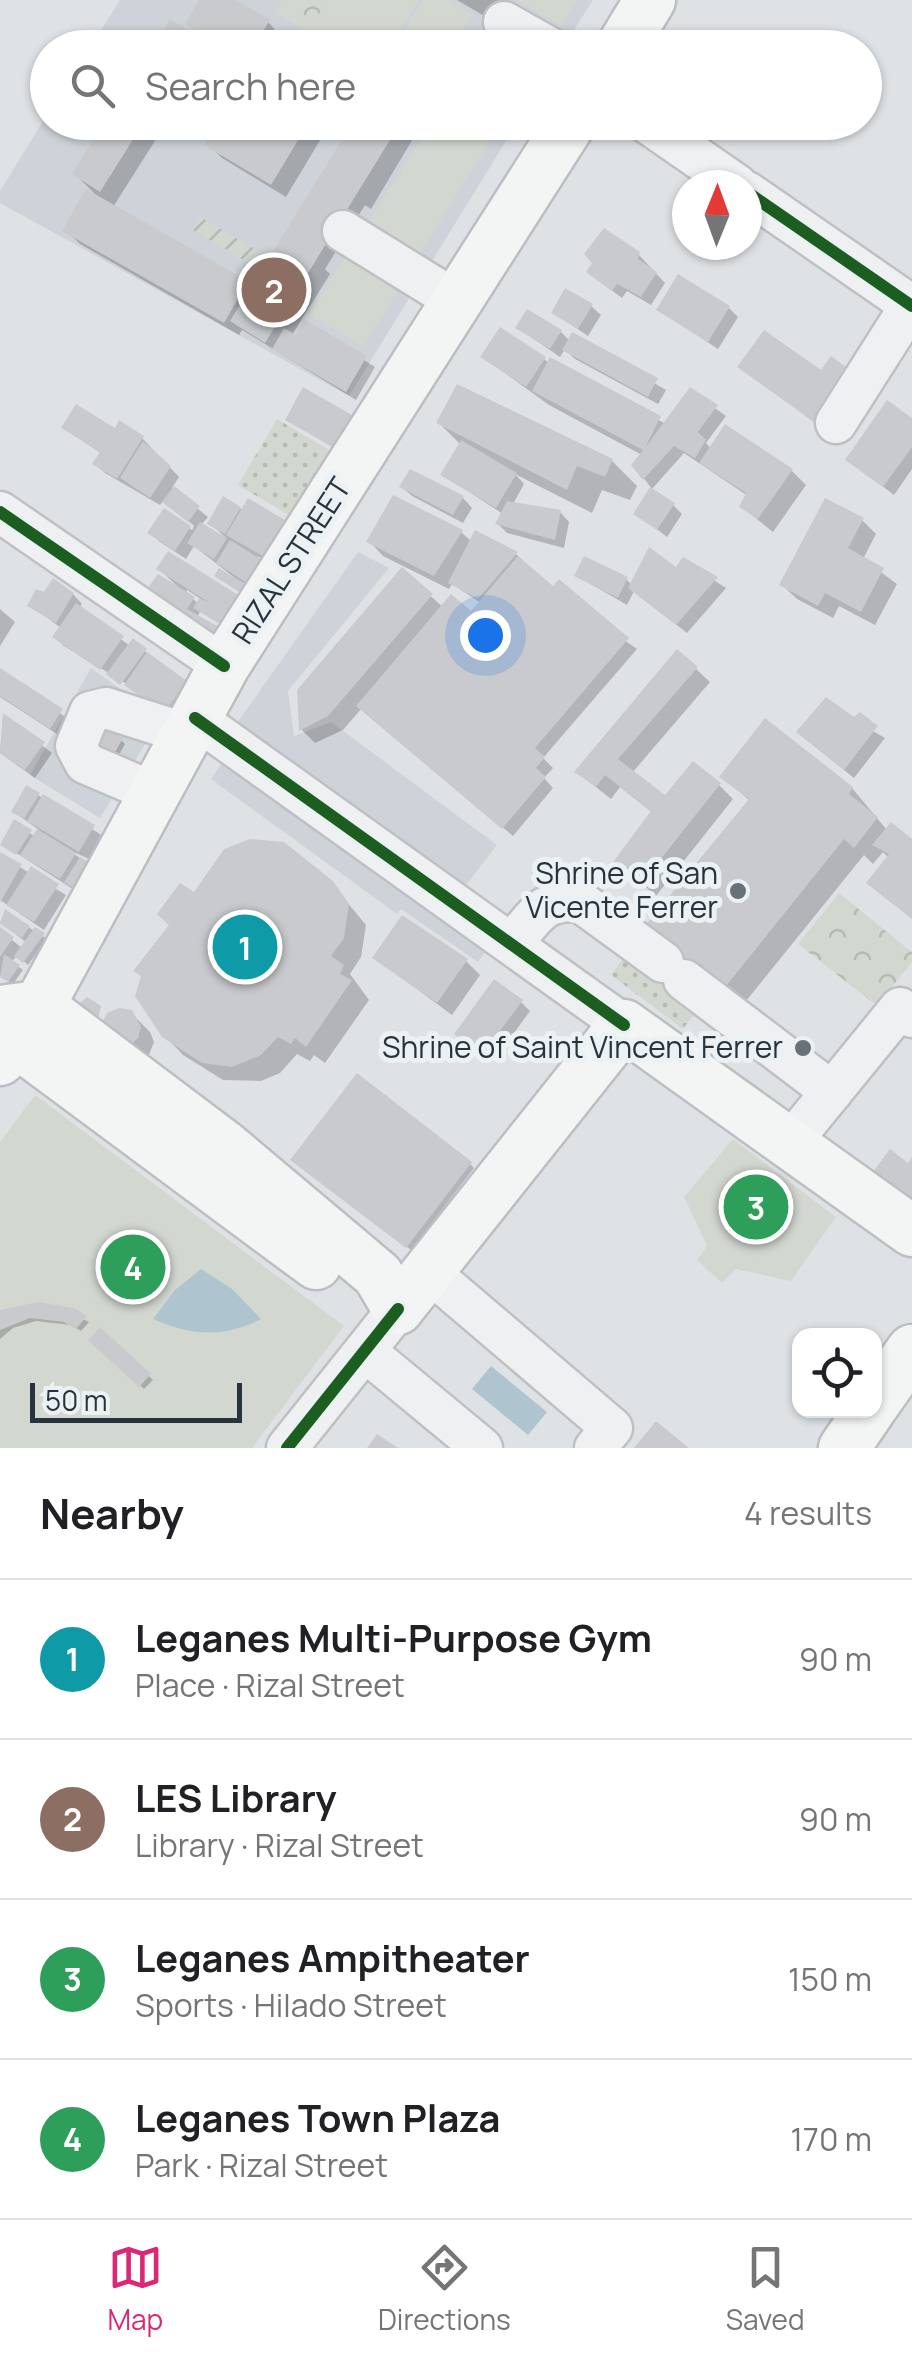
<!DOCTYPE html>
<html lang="en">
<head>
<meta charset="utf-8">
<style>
	:root { --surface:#fff; --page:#f6f6f6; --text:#202124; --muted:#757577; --line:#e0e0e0; --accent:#db2777 }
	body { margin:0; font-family:Manrope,sans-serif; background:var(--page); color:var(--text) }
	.controls { position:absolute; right:30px; bottom:30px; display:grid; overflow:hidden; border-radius:20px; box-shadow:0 2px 8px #0004 }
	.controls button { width:90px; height:90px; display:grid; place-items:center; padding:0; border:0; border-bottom:2px solid var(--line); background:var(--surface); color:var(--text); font:50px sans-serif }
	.compass { position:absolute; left:672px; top:170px; width:90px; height:90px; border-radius:50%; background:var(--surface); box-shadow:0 2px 8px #0004; rotate:1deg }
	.scale { position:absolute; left:30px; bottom:25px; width:212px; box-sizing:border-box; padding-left:10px; border:5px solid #27343d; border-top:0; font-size:28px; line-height:35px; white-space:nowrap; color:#27343d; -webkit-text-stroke:8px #ecf2f4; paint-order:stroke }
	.you { position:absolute; left:485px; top:635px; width:35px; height:35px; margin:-25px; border:8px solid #fff; border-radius:50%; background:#1a73e8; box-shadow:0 0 0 15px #1a73e833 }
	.badge { display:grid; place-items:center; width:65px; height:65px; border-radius:50%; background:var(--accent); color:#fff; font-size:32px; font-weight:700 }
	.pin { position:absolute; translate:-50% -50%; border:5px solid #fff; box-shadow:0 2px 10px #0006 }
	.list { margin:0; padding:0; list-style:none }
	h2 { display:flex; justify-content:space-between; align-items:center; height:130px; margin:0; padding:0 40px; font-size:42px }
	h2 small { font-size:32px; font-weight:400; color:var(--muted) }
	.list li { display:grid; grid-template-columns:65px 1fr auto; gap:30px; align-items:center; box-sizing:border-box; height:160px; padding:0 40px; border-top:2px solid var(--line) }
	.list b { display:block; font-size:38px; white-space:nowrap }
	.list p { margin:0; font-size:32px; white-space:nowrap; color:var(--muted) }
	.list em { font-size:32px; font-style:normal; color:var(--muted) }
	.icon { flex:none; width:55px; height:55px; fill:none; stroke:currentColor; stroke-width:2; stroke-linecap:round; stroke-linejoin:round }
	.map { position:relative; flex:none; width:912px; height:1448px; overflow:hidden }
	.search { position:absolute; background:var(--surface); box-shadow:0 2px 8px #0004; left:30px; right:30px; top:30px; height:110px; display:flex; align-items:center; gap:25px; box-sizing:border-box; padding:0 35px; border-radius:55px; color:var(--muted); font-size:38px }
	.sheet { height:770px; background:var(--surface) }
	nav { display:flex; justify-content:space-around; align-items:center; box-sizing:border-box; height:140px; border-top:2px solid var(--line); background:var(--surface); font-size:28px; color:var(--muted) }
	nav a { display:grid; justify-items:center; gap:5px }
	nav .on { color:var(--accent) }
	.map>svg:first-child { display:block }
	.built { fill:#cdd3d8 }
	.grass { fill:url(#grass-dots) }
	.forest { fill:url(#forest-crowns) }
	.park { fill:#d2d8d0 }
	.garden { fill:url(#garden-furrows) }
	.water { fill:#aec5cf }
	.shadow { fill:#0003; fill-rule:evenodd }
	.building { fill:#c8cacd }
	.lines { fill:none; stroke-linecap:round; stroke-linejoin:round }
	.minor-casing { stroke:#bec0c3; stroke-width:45 }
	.major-casing { stroke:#bcbfc2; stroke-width:55 }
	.minor { stroke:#eff0f1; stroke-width:40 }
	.major { stroke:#f3f5f5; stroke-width:50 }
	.cycleway-casing { stroke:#ecf2f4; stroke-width:19 }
	.cycleway { stroke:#1b5e20; stroke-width:12 }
	.poi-dot { fill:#677178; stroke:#ecf2f4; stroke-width:4 }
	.labels { text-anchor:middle; stroke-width:10; stroke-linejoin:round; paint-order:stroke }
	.street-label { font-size:30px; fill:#27343d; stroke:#ecf2f4 }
	.poi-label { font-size:30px; fill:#27343d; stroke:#ecf2f4; text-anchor:end }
</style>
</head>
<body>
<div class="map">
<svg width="912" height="1448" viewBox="0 0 912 1448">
	<defs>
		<pattern id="grass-dots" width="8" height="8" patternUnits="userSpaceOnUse" patternTransform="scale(2.5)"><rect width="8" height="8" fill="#d2d8d0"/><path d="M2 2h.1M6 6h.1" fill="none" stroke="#b4bab4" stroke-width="1.8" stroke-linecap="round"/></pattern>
		<pattern id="forest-crowns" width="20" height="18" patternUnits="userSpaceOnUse" patternTransform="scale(2.5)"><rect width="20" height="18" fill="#d2d8d0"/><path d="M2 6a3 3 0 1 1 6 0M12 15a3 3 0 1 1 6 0" fill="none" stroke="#b4bab4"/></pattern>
		<pattern id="garden-furrows" width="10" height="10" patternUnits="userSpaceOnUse" patternTransform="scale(2.5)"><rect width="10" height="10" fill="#d2d8d0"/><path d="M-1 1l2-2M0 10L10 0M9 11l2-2" fill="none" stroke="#b4bab4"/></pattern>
	</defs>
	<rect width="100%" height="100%" fill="#dfe2e5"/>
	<g class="built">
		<path d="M120,0H593L563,47L90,48Z"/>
		<path d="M47,115L48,122L517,123L349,396L0,203V191Z"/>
		<path d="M358,552L389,568L288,691L294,736L331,722L497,845L459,894L237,723Z"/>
		<path d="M91,668L161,718L100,818L30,775Z"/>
		<path d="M226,757L491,944L478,962L401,909L397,914L211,779Z"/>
	</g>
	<g class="grass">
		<path d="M277,419L331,451L292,517L238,485Z"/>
		<path d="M629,950L702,1004L683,1029L611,975Z"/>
	</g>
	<g class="forest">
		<path d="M282,0H328L308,32L275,12Z"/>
		<path d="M839,893L912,952V962L877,1006L798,944Z"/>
	</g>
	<g class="park">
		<path d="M328,0H419L390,47H334L308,32Z"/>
		<path d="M423,0H447L472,15L453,47H394Z"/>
		<path d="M517,0H577L561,26Z"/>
		<path d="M431,123H501L416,259L365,228Z"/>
		<path d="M352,245L406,278L363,347L309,314Z"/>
		<path d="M35,1095L344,1326L252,1448H0V1142Z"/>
		<path d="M733,1139L836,1217L791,1281L736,1269L722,1283L697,1260L707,1246L684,1197Z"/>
	</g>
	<path class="garden" d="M200,217L260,252L252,265L193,230Z"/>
	<g class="water">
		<path d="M201,1269L232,1289L261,1319C224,1338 191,1336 153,1319L175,1290Z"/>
		<path d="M491,1366L547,1412L528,1435L472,1389Z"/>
	</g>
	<g class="shadow">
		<path d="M202,0H232L268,22L277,32L270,44L277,48H222L197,32L188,23Z"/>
		<path d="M457,0H502L491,20Z"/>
		<path d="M171,22L197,38L206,48H155Z"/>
		<path d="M107,122H167L113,207L253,289L354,126L348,122H423L371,209L365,205L325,269L330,274L292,335L297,339L306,324L375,367L356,400L242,330L239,335L80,244L66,230L97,196L75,174Z"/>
		<path d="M221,122H331L286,197L222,158L208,144Z"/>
		<path d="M638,254L665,283L651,305L627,291L622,298L599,281Z"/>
		<path d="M591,306L601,315L588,336L554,313Z"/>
		<path d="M729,308L738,317L718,349L659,310Z"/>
		<path d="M518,328L561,332L570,341L573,335L666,390L658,404L575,359L565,349L560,357Z"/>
		<path d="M765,333L836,439L741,366Z"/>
		<path d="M483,357L544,359L550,364L551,361L666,424L691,391L726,416L706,443L711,449L792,471L806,485L773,532L742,507L748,496L684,453L652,489L634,465L642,455L549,405Z"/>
		<path d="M912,421V469L894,495L848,460Z"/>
		<path d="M439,423L612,461L637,486L630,500L602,490L592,513L515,474L524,484L513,504L560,512L569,522L564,548L507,533L498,524L503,514L443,475L461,445Z"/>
		<path d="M64,428L142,438L179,477L172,488L208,517L201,525L225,537L210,523L224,499L244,511L278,567L257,556L274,574L262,593L236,579L194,546L186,559L160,542L150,533L164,512L192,530L194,526L164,500L160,505L105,473L96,464L102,454Z"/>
		<path d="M411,472L463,498L472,508L463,523L412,496L402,487Z"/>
		<path d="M673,505L682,514L667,537L636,513Z"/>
		<path d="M862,520L876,534L863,559L897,584L875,625L839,606L833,618L797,599L782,585Z"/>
		<path d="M461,532L472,542L516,554L553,590L637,649L543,758L553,768L544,778L553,788L513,836L362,708L343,730L315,743L301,729L402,571L443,607L471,615L481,603L452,584L449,589L383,556L369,541Z"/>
		<path d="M169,554L235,620L200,612L197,617L149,612L177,586L159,569ZM187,590L201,599L198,604L186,591Z"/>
		<path d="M684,561L726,588L687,633L634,591L627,605L577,576L626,579L632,585L677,570Z"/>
		<path d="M73,594L82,604L79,608L130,646L145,651L194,692L174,720L127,684L64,646L55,637L61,628L30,605Z"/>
		<path d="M0,609L15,622L0,646Z"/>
		<path d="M696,669L710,682L632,773L666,798L719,785L733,799L656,896L616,861L653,813L620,787L611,799L577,772Z"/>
		<path d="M0,671L71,721L60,736L0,697Z"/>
		<path d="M3,716L52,753L35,778L0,753Z"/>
		<path d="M854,720L885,738L854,778L808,741Z"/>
		<path d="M121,740L125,744L108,775L73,755Z"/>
		<path d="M722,776L852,788L887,830L912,841V919L869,882L889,858L883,852L873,864L864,855L738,1011L710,990L750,801Z"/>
		<path d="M38,795L103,836L89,859L69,850L92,867L76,891L1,843L15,822L35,837L39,830L14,812Z"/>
		<path d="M0,855L66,895L44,930L0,900Z"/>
		<path d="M331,883L366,925L361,957L350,974L369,1000L325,1063L314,1055L310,1061L297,1054L280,1073L261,1081L223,1080L183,1055L164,1035L194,895Z"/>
		<path d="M6,913L47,939L28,965L17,955L12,962L23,970L13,984L0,976V930L23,949L27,943L0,922Z"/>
		<path d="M375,958L466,961L480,975L452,1015Z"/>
		<path d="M521,1002L530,1011L493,1062L466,1043Z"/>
		<path d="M109,1015L135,1017L150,1032L154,1042L148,1057L137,1061Z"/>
		<path d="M298,1163L470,1164L474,1168L411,1250Z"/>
		<path d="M59,1307L89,1322L81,1331L71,1325L36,1321L13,1328L0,1339V1313Z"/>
		<path d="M100,1330L153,1380L144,1389L91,1340Z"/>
	</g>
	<g class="building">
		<path d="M199,0H236L270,20L253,48H224L185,24Z"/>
		<path d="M170,19L198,36L191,48H152Z"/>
		<path d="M285,31L315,48H263L267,40L277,45Z"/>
		<path d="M104,122H144L100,192L72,174Z"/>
		<path d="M217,122H309L271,185L204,145Z"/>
		<path d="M353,122H401L265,343L230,321Z"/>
		<path d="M86,189L248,281L224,323L62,231Z"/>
		<path d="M604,228L640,252L638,259L657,272L641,297L617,284L612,291L586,272L592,263L584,254Z"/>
		<path d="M678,274L730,306L708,342L656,310Z"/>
		<path d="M565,288L593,304L578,329L551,313Z"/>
		<path d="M527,309L562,330L550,349L515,328Z"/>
		<path d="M305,320L367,356L346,392L272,349L284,328L296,335Z"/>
		<path d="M500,327L546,357L526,387L480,357Z"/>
		<path d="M764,330L821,370L831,356L860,377L821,427L737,367Z"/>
		<path d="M572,332L658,378L648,397L562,350Z"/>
		<path d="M550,357L661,416L645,448L690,387L718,405L698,432L706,440L695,458L674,446L643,480L631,465L643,450L532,391Z"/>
		<path d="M457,384L613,459L605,477L577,466L567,490L436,423Z"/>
		<path d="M303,387L355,417L336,449L285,420Z"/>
		<path d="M887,400L912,418V447L883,487L845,460Z"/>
		<path d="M76,404L115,428L119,420L144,436L117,479L92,464L100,452L61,428Z"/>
		<path d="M725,424L793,469L758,519L739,507L746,493L699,463Z"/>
		<path d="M461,440L517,473L496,508L440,475Z"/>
		<path d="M143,441L171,466L150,498L120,478Z"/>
		<path d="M410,469L464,496L453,515L399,487Z"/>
		<path d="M174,486L200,506L188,522L162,502Z"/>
		<path d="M650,487L675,503L657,530L633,514Z"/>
		<path d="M393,495L463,530L434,576L366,542Z"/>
		<path d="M223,496L241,507L225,534L207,524Z"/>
		<path d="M248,498L290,523L268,559L226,535Z"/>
		<path d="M825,498L864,518L848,548L884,568L861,612L825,593L818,606L779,585Z"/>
		<path d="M507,501L561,510L555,540L495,524Z"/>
		<path d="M164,508L191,526L175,551L147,533Z"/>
		<path d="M200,522L227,538L214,559L187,543Z"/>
		<path d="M475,530L518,552L478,599L448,583Z"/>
		<path d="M230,540L267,563L252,586L216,563Z"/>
		<path d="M649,547L676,567L683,557L718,577L676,625L628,588Z"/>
		<path d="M168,551L243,598L225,627L193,608L199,598L210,603L156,569Z"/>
		<path d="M518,556L553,586L559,579L629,638L535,748L545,757L536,768L546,777L502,829L356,706L451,594L471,611Z"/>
		<path d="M584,556L628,577L618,598L574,576Z"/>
		<path d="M402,567L433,594L328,716L299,731L297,690Z"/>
		<path d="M219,568L249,587L244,595L214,576Z"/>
		<path d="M158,574L195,597L187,609L224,630L212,651L137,603Z"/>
		<path d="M53,578L74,593L56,623L27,606L36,589L44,592Z"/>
		<path d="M76,603L124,636L100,670L52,637Z"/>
		<path d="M133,638L147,649L120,685L106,674Z"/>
		<path d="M677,649L698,667L618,759L665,795L693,761L721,783L641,884L613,862L651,811L605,775L596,787L574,772Z"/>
		<path d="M147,652L187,681L164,713L124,685Z"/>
		<path d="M0,668L63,709L50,729L0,696Z"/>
		<path d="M826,697L854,717L860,712L878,726L844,770L796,732Z"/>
		<path d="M3,713L45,742L25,770L0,753Z"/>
		<path d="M85,717L123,738L103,773Z"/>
		<path d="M765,718L853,787L849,794L878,817L854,848L844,839L719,995L639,933L749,799L719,777Z"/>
		<path d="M26,785L40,793L24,819L11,812Z"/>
		<path d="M43,794L95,825L79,852L27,821Z"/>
		<path d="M14,819L32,830L16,855L0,845Z"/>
		<path d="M891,822L912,839V919L866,883L889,854L872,845Z"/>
		<path d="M37,829L76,853L60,879L20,855Z"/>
		<path d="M250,839L284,842L333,881L349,904L344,938L331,956L344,965L340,974L352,980L306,1047L295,1038L291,1044L278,1037L261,1055L232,1067L202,1063L162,1037L135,996L141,976L133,971L169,925L157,914L180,883L194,892L224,849Z"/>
		<path d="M0,852L22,864L0,903Z"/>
		<path d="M80,857L93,865L78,891L64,882Z"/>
		<path d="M31,866L59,884L34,922L6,905Z"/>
		<path d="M5,909L30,926L22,938L0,924Z"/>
		<path d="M402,915L468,959L437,1003L372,958Z"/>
		<path d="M0,927L14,937L0,957Z"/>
		<path d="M35,927L45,933L23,963L14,956Z"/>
		<path d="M4,954L20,965L8,982L0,977Z"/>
		<path d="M494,979L523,1000L482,1055L454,1034Z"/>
		<path d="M87,997L101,1006L98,1019L75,1007Z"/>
		<path d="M119,1008L132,1010L141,1027L138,1038L128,1047L101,1025L107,1013Z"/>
		<path d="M357,1073L472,1162L406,1248L290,1160Z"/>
		<path d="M890,1149L908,1163L912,1157V1200L873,1172Z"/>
		<path d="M38,1302L74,1308L87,1316L76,1329L64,1322L30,1318L0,1330V1310Z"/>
		<path d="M100,1327L151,1374L139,1387L88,1340Z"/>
		<path d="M656,1421L689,1448H634Z"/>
		<path d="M377,1434L398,1448H367Z"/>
	</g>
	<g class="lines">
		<g class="minor-casing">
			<g id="minor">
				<path d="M504,22L550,48"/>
				<path d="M646,122L737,185"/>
				<path d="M747,192L912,306"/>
				<path d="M343,231L458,302"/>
				<path d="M836,423L911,305"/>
				<path d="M0,512L224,666"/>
				<path d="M195,718L624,1025"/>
				<path d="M155,793L85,763L76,746L90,712L106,708L187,734"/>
				<path d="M512,944C533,919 545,894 582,903L663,962"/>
				<path d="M684,980L832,1092"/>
				<path d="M790,1143L900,1008L912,1017"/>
				<path d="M429,1272L612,1428L595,1448"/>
				<path d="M366,1352L482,1448"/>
				<path d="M287,1448L398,1309"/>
			</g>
		</g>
		<g class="major-casing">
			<g id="major">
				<path d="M621,48L650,0"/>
				<path d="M7,1010L39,1006L226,1147L378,1275L398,1309"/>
				<path d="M0,1017L14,1039L34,1055L316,1264"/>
				<path d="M0,1060L39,1006L224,666L571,122"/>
				<path d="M398,1309L624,1025L912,1231"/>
				<path d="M874,1404L912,1350"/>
				<path d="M844,1448L870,1410"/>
			</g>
		</g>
		<use href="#minor" class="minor"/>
		<use href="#major" class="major"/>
		<g class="cycleway-casing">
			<g id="cycleway">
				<path d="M747,192L912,306"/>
				<path d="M0,512L224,666"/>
				<path d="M195,718L624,1025"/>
				<path d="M287,1448L398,1309"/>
			</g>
		</g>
		<use href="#cycleway" class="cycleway"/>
	</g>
	<g class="poi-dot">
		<circle cx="738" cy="891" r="10"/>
		<circle cx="803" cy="1048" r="10"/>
	</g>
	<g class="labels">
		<g class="street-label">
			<text transform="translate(292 561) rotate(-57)" y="10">RIZAL STREET</text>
		</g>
		<g class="poi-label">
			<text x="718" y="884">Shrine of San<tspan x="718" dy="34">Vicente Ferrer</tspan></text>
			<text x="783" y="1058">Shrine of Saint Vincent Ferrer</text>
		</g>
	</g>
</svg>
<div class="controls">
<button><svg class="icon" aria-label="locate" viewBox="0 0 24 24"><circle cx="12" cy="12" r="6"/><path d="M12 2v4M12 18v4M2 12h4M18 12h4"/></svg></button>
</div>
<svg class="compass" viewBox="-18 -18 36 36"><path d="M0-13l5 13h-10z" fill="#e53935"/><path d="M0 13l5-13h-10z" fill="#757577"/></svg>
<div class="scale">50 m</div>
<div class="you"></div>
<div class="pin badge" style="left:245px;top:947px;background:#0f9aa8">1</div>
<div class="pin badge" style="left:274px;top:290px;background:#8d6e63">2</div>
<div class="pin badge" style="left:756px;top:1207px;background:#2e9e5b">3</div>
<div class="pin badge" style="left:133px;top:1267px;background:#2e9e5b">4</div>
<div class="search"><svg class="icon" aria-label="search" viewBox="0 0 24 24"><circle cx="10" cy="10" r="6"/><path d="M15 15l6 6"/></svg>Search here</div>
</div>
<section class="sheet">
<h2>Nearby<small>4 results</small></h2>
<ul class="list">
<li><span class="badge" style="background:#0f9aa8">1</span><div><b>Leganes Multi-Purpose Gym</b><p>Place · Rizal Street</p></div><em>90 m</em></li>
<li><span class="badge" style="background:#8d6e63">2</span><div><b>LES Library</b><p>Library · Rizal Street</p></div><em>90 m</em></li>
<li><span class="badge" style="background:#2e9e5b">3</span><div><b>Leganes Ampitheater</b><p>Sports · Hilado Street</p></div><em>150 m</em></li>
<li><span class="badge" style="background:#2e9e5b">4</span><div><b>Leganes Town Plaza</b><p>Park · Rizal Street</p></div><em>170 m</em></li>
</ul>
</section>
<nav>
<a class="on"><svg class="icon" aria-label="map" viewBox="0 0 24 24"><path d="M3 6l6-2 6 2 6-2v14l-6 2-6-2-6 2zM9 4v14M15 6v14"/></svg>Map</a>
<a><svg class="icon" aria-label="directions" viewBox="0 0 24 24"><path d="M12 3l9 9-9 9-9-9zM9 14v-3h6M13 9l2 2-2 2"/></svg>Directions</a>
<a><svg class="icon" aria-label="saved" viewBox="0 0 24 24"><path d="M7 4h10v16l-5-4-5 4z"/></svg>Saved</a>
</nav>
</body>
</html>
